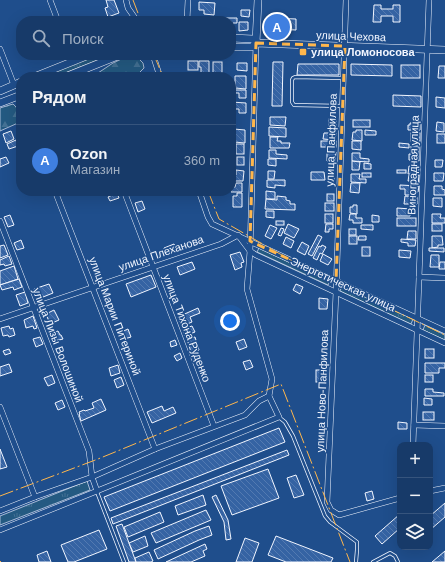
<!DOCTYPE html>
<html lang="ru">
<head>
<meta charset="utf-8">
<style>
	:root { --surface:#173a69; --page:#20416f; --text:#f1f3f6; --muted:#9eadc0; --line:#36547d; --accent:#ffb74d }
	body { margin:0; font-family:Arial,sans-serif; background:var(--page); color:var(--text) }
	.controls { position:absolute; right:12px; bottom:12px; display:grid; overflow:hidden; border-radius:8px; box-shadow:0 4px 16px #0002 }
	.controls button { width:36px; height:36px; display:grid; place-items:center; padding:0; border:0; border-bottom:1px solid var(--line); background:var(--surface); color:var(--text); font:20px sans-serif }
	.you { position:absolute; left:230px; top:321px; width:14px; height:14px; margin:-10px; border:3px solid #fff; border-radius:50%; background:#1a73e8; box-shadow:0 0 0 6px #1a73e833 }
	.badge { display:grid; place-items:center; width:26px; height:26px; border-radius:50%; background:var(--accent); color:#fff; font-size:13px; font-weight:700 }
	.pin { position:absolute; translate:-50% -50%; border:2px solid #fff; box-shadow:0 1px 4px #0006 }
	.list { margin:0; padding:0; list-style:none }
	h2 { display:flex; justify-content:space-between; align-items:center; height:52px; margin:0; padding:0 16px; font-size:17px }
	h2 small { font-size:13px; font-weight:400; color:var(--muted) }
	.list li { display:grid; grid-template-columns:26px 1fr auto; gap:12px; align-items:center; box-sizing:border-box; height:72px; padding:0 16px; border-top:1px solid var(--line) }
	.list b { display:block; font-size:15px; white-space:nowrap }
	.list p { margin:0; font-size:13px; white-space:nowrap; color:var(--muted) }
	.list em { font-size:13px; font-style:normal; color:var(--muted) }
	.icon { flex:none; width:22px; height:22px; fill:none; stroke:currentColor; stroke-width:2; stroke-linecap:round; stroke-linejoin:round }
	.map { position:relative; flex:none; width:445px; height:562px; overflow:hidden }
	.search { position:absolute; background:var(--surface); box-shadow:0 4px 16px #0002; left:16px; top:16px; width:220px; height:44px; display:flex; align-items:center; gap:10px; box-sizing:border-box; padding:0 14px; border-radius:16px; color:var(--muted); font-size:15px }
	.panel { position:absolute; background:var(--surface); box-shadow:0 4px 16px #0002; left:16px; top:72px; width:220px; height:124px; border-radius:16px }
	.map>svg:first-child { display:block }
	.grass { fill:url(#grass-tufts); stroke:#a8bbd7 }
	.forest { fill:url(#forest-firs); stroke:#a8bbd7 }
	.building { fill:url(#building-back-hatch); stroke:#f2f6ff }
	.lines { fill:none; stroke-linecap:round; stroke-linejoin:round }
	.lane-casing { stroke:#f2f6ff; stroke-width:4 }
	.street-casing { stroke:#f2f6ff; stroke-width:6 }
	.secondary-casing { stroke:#f2f6ff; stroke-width:8 }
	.lane { stroke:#1f4e8c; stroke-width:2.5 }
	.street { stroke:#1f4e8c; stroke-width:5 }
	.secondary { stroke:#1f4e8c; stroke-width:7 }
	.power { stroke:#ffb74d; stroke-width:1; stroke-dasharray:14 3 2 3; stroke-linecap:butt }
	.marked { fill:none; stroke:#ffb74d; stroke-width:3; stroke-dasharray:8 5; stroke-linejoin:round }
	.poi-dot { fill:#ffb74d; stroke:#1f4e8c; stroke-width:1.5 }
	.labels { text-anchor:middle; stroke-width:3; stroke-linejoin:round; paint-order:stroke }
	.street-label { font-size:11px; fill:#f2f6ff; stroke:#1f4e8c }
	.poi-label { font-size:11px; font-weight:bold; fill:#f2f6ff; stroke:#1f4e8c; text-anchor:start }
</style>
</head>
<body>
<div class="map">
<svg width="445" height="562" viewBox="0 0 445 562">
	<defs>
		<pattern id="grass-tufts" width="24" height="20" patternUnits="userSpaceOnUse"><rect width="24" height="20" fill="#245a82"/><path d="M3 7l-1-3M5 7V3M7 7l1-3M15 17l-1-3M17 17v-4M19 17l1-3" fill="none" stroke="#447295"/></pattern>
		<pattern id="forest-firs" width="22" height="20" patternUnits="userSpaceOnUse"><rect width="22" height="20" fill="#245a82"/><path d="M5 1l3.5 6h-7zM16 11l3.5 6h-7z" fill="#447295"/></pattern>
		<pattern id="building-back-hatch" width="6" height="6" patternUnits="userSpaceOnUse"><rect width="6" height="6" fill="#3563a3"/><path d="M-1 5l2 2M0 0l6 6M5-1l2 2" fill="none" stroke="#537ab1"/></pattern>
	</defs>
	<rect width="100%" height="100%" fill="#1f4e8c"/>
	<g class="grass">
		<path d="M97,55H110L55,77H41Z"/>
		<path d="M259,248L330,281L328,285L257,252Z"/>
		<path d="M342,286L413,319L411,324L340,291Z"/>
		<path d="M425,325L445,335V340L423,330Z"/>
		<path d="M87,481L90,490L0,525V516Z"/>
	</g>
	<g class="forest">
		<path d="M130,55L138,58L143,63L144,68L139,73L134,76L92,77L113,63Z"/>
		<path d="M13,104C19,109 21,116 18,123L0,131V108Z"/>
	</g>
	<g class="building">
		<path d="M106,0H114L119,13L108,17L105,8L108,7Z"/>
		<path d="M199,2L215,3L214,15L204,14V10H199Z"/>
		<path d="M374,5H381V9H393V5H400V22H393V16H381V22H373Z"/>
		<path d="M241,10H250L249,17L241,16Z"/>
		<path d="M203,17H209V21H202Z"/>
		<path d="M223,18H237V23H233V28H231V21H223Z"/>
		<path d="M274,18L296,19V30L274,29Z"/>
		<path d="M239,22H248V30L239,31Z"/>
		<rect x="188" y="61" width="10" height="9"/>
		<path d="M199,61H209V75H201V67H199Z"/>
		<rect x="213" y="62" width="9" height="11"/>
		<path d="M273,62H283L282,106H272Z"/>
		<path d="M237,63H247V71L237,70Z"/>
		<path d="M298,64H339V75H297Z"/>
		<path d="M351,64L392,65V76L351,75Z"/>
		<rect x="401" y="65" width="19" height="13"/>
		<path d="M439,66H445V78H438Z"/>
		<path d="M186,73L189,77H177Z"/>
		<path d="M235,76H246V89L235,88Z"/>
		<path d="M231,90H246V98H239V93H231Z"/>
		<path d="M393,95L421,96V107L393,106Z"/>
		<path d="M436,97L445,98V108L436,107Z"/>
		<path d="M231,102L246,103V113H239V109H231Z"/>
		<path d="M270,117H286L285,126L270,125Z"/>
		<rect x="329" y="119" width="7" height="8"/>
		<rect x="353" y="120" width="17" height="7"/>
		<path d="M437,122L444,123V132L436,131Z"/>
		<path d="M410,123H420V130H408V125H410Z"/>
		<path d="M269,127L286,128V137L269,136Z"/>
		<path d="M234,129L245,130V143L234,142Z"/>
		<path d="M356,130H362V141L352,140L353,132H356Z"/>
		<path d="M365,130L376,131V135H365Z"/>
		<path d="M11,131L14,139L6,143L3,134Z"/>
		<path d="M324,133H336L335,140L323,139Z"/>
		<rect x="411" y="133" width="9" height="8"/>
		<rect x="437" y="134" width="8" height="9"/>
		<path d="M270,137H278L277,141H281V143H290L289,148H270Z"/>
		<path d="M16,140L18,146L9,149L7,144Z"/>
		<rect x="321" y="141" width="15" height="6"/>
		<path d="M352,141H361V150L352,149Z"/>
		<path d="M399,143L409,144V148L399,147Z"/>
		<rect x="236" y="144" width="8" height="10"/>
		<path d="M411,146H419V154L411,153Z"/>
		<path d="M269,150H276V154L287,155V159L269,158Z"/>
		<path d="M327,151L336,152L335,161H327Z"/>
		<path d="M352,153H360V158L369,159V162L352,161Z"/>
		<path d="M409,154H419V161L409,160Z"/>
		<path d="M6,157L9,163L0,167V159Z"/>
		<rect x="237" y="157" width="7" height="8"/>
		<path d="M268,159H276V166L268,165Z"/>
		<path d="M435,160H443L442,167H435Z"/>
		<path d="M352,161L360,162L359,170H352Z"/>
		<path d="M364,163L371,164V169H364Z"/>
		<path d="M409,166L419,167L418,174H408Z"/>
		<path d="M236,170L244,171L243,181H231V175H236Z"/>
		<rect x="397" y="170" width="9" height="3"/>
		<path d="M268,171H275L274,179H268Z"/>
		<path d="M311,172H324L325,180H311Z"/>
		<rect x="362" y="173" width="9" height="4"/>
		<path d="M434,173H444L443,181H434Z"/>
		<path d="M351,174H360L359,179H366V183L351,182Z"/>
		<path d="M409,175H419L418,185H411V181H408Z"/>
		<path d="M328,176L334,177V181H328Z"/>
		<path d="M267,180H285V186L275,185V188L267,187Z"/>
		<path d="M236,183H242V192H231V187H235Z"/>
		<path d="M351,183H360L359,193L350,192Z"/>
		<path d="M400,185L419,186L418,192H410V195H405V189H400Z"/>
		<path d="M434,186H442V189L445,190V195H434Z"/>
		<path d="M266,191L275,192V199H266Z"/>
		<path d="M117,193L119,198L110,201L108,197Z"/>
		<path d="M237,193H242V207H233V196H237Z"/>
		<rect x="327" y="194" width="7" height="7"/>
		<path d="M277,196L286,197V200L290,201V204H295V210L265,209L266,199L277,200Z"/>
		<path d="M405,196L417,197V204H404Z"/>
		<path d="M433,198H442V207L433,206Z"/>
		<path d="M142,201L145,209L138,212L135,203Z"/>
		<rect x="325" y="203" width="9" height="8"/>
		<path d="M353,205H357V214L350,213V207H353Z"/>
		<path d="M397,208L411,209L410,216H397Z"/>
		<path d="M266,211H274V218L266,217Z"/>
		<rect x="325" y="214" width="8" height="9"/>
		<path d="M350,214H356V218H362V223H353V220H349Z"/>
		<path d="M432,214H441L440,218H445V223H432Z"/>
		<path d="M10,215L14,225L8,227L4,217Z"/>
		<path d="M372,215L379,216V222H372Z"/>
		<rect x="397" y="218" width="19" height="8"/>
		<rect x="276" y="221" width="8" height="4"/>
		<path d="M288,224L299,229L294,238L284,233Z"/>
		<path d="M326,224H333V229H329V232H325Z"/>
		<rect x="432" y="224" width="10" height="7"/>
		<path d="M270,225L277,228L271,239L265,236Z"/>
		<path d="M361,225H373V230L361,229Z"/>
		<path d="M281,228L284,229L281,236L278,235Z"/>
		<rect x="349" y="229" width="7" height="6"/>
		<path d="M408,231H416V239H407Z"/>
		<path d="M318,235L322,237L312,256L308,254Z"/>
		<rect x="349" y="236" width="8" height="8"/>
		<path d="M359,236H366V240H358Z"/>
		<path d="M432,236H442L443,245H438V247L432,248Z"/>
		<path d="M286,237L294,241L291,248L283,244Z"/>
		<path d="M401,239L416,240L415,246H408V243L401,242Z"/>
		<path d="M21,240L24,248L17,250L14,243Z"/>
		<path d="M302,242L309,246L305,255L297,251Z"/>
		<path d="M174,244L177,251L166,255L164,248Z"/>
		<path d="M4,245L8,255L0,258V246Z"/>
		<path d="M322,245L326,247L322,254L320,253L317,260L313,258L319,246L321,247Z"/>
		<rect x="362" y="247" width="8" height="9"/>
		<path d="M429,248H444V252L429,251Z"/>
		<path d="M399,250L411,251L410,258L399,257Z"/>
		<path d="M240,252L244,262L241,263L242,267L235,270L230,255Z"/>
		<path d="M323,254L332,259L328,265L320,261Z"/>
		<path d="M431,255H439V267H430Z"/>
		<path d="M9,256L12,264L5,266L4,264L0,265V260Z"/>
		<path d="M192,262L195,269L180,275L177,267Z"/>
		<path d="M440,262H445V269H439Z"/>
		<path d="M14,266L18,279L0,285V271Z"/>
		<path d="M151,275L156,287L131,297L126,284Z"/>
		<path d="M19,279L22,287L14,290L13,287L2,290L0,285Z"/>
		<path d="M49,284L53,293L38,299L34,289Z"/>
		<path d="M296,284L303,287L300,294L293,290Z"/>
		<path d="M25,292L28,303L20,306L16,295Z"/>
		<path d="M319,298L328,299L327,309H319Z"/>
		<path d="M198,308L200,313L190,317L192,322L182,326L178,317Z"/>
		<path d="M54,310L59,320L50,324L46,314Z"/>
		<path d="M33,316L37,328L34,329L33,326L26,328L24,320Z"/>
		<path d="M9,326L10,329L13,328L15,335L9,337L8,335L3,336L1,328Z"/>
		<path d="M192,326L195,332L185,336L183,329Z"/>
		<path d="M128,329L131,337L121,340L119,333Z"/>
		<path d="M58,331L60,335H61L63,339L55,341L52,333Z"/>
		<path d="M40,337L43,344L36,347L33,339Z"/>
		<path d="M195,337L199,350L191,352L187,339Z"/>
		<path d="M244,339L247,347L239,350L236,342Z"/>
		<path d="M175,340L177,345L171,347L170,342Z"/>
		<path d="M9,349L11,353L5,355L3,351Z"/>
		<rect x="425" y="349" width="9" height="9"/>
		<path d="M180,353L182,358L177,361L174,356Z"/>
		<path d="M250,360L253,367L246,370L243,362Z"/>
		<path d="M425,363H445V368H439V373H425Z"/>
		<path d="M9,364L12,372L0,376V367Z"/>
		<path d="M118,365L120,373L111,376L109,368Z"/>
		<rect x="316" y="370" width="9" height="12"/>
		<path d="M52,375L55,383L48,386L44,378Z"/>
		<rect x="425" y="375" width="8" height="7"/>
		<path d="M121,377L124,385L117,388L114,380Z"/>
		<path d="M425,389H433V392L444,393V396H425Z"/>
		<path d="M424,398L432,399V405H424Z"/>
		<path d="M101,399L106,410L81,421L79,414H80L79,412L84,410L85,411L94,408L92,403Z"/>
		<path d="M62,400L65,407L58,410L55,403Z"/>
		<path d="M162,406L164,411L173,407L176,413L152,423L147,412Z"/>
		<rect x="423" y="412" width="11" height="8"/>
		<path d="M398,422L407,423V429H398Z"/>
		<path d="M279,428L285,442L110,511L104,497Z"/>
		<path d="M0,449L7,467L0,469Z"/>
		<path d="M287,450L289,455L113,524L111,518Z"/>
		<path d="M268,469L279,498L232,515L221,486Z"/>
		<path d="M296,475L304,495L294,498L287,478Z"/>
		<path d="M372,491L374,499L367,501L365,493Z"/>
		<path d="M203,495L206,505L178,515L175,506Z"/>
		<path d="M216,495L228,520L231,539L226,540L224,522L212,497Z"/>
		<path d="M445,503V517L430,530V516Z"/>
		<path d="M206,510L211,520L156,543L151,533Z"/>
		<path d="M160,512L164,522L128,537L124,527Z"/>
		<path d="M400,514V528L382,544L375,536Z"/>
		<path d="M122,524L136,562H129L116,526Z"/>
		<path d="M209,526L212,535L199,540L158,559L154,550L195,531Z"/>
		<path d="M99,530L107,549L74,562H68L61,545Z"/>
		<path d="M145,536L148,546L133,552L129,543Z"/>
		<path d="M276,536L333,558L331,562H286L268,555Z"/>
		<path d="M245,538L259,543L252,562H236Z"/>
		<path d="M205,544L207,549L203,551L205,556L191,562H166Z"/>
		<path d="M47,551L51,562H39L37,555Z"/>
		<path d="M445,551V562H432Z"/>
		<path d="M149,552L153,561L151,562H136L135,558Z"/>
	</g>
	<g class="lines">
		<g class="lane-casing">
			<g id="lane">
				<path d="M342,106L294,105L292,102V80L293,78L295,77L343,78"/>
				<path d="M280,418L285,422L293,436L325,516L330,522L357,542V550L356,562"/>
				<path d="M97,492L124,562"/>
				<path d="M373,562L390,553L395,556L398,562"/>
			</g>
		</g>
		<g class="street-casing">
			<g id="street">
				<path d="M50,0L58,21"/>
				<path d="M126,0L128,8L137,21"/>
				<path d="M346,0L336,292L327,502L331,510L339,515L400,498"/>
				<path d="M187,21L188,0"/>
				<path d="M0,49L14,85"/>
				<path d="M153,55L160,77"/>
				<path d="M17,96L21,105"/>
				<path d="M55,191L155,449"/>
				<path d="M124,191L214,426"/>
				<path d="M199,191L208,217L212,224L445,331"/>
				<path d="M0,221L89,451L92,477L97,491"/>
				<path d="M419,277L445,278"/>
				<path d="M0,319L221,244L238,235L250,251L256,255L445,343"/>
				<path d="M0,407L35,497"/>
				<path d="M414,425L445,426"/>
				<path d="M413,445L429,0"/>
				<path d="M430,491L445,488"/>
				<path d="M0,511L35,497L92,477L155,449L245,415L259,401L269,396"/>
				<path d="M0,530L97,491L279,417L269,396L272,379L247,289L250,251L256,43"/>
			</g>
		</g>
		<g class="secondary-casing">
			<g id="secondary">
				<path d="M231,38L253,39L256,43"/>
				<path d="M256,43L258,0"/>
				<path d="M231,47H252L256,43L445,50"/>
				<path d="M34,77L89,55"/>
				<path d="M65,77L120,55"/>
				<path d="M0,91L21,82"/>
				<path d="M0,103L21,95"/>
			</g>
		</g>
		<use href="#lane" class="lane"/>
		<use href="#street" class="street"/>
		<use href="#secondary" class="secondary"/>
		<g class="power">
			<path d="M133,0L141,21"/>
			<path d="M154,55L163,77"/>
			<path d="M208,191L219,219L301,266L445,335"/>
			<path d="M0,496L98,459L281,384L350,562"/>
			<path d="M0,561L1,562"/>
		</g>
	</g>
	<path class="marked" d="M256,43L345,46L336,281L250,241Z"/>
	<rect class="poi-dot" x="299" y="48" width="8" height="8" rx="2"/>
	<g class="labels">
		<g class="street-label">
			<text transform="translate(351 36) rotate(2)" y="4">улица Чехова</text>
			<text transform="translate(331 140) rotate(-88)" y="4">улица Панфилова</text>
			<text transform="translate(413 165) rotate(-88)" y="4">Виноградная улица</text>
			<text transform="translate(161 253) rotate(-19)" y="4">улица Плеханова</text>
			<text transform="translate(343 284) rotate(25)" y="4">Энергетическая улица</text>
			<text transform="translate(115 316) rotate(69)" y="4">улица Марии Питериной</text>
			<text transform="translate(187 328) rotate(69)" y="4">улица Тихона Руденко</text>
			<text transform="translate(58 345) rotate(69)" y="4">улица Лизы Волошиной</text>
			<text transform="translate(322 391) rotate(-88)" y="4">улица Ново-Панфилова</text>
		</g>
		<g class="poi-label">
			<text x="311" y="56">улица Ломоносова</text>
		</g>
	</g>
</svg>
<div class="controls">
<button>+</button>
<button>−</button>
<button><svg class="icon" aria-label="layers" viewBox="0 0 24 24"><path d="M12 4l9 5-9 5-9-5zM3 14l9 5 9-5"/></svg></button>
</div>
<div class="you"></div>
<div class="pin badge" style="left:277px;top:27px;background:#3f7fe0">A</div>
<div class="search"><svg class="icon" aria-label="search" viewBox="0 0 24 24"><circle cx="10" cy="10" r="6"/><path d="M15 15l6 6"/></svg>Поиск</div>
<section class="panel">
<h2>Рядом<small></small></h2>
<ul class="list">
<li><span class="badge" style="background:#3f7fe0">A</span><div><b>Ozon</b><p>Магазин</p></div><em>360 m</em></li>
</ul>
</section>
</div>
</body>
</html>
